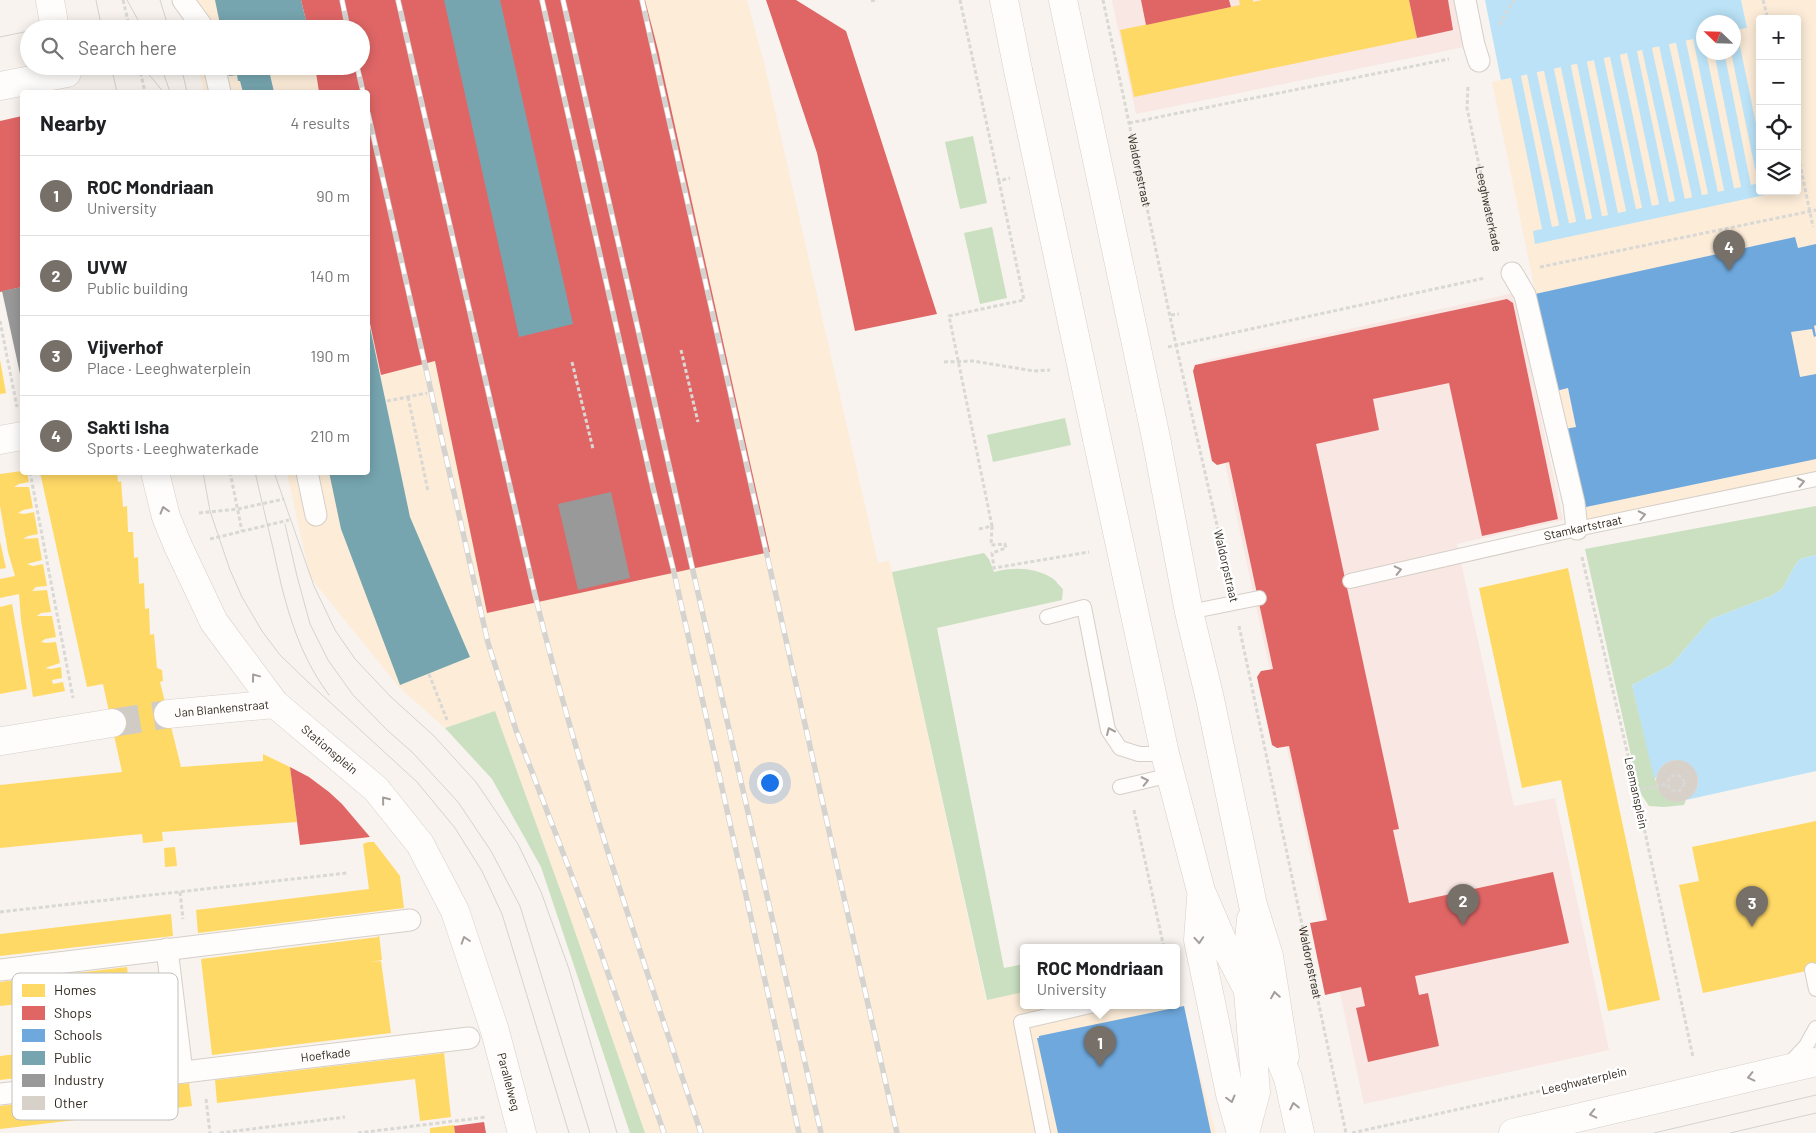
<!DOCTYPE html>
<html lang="en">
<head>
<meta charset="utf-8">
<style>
	:root { --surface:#fff; --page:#f6f6f6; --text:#202124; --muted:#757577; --line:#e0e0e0; --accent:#777068 }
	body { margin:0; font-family:Barlow,sans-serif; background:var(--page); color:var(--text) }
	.controls { position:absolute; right:15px; top:15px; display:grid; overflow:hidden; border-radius:5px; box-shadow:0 2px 12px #0003 }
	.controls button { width:45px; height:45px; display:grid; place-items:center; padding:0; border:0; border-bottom:1px solid var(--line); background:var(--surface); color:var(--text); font:25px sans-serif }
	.compass { position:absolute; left:1696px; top:15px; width:45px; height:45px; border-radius:50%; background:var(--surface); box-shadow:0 2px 12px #0003; rotate:293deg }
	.you { position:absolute; left:769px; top:782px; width:18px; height:18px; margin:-12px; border:4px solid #fff; border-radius:50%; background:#1a73e8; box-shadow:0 0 0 8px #1a73e833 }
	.badge { display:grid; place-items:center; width:32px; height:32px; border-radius:50%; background:var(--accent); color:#fff; font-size:16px; font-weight:700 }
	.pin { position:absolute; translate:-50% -41px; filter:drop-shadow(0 1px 2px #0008) }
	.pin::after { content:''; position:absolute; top:26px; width:18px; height:15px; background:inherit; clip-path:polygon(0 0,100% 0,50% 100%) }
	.popup { position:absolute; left:1020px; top:944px; width:160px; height:65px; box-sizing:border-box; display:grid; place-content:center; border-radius:5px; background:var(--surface); filter:drop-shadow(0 1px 4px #0005); font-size:16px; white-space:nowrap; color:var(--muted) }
	.popup b { font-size:19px; color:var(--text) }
	.popup::after { content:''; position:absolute; left:50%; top:100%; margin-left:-10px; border:10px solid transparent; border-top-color:var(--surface) }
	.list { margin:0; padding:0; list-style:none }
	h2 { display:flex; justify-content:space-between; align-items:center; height:65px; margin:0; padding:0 20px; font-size:21px }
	h2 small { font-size:16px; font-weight:400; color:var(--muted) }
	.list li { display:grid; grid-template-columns:32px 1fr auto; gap:15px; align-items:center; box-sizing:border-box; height:80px; padding:0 20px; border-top:1px solid var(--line) }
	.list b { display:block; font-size:19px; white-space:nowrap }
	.list p { margin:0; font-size:16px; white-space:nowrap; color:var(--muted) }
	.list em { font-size:16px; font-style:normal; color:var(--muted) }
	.icon { flex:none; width:28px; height:28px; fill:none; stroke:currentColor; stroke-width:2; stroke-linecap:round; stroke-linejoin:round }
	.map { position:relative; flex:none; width:1816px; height:1133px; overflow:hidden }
	.search { position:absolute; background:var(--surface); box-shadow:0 2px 12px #0003; left:20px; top:20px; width:350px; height:55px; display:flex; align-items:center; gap:12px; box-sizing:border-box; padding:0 18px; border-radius:28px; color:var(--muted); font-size:19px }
	.panel { position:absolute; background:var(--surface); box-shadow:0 2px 12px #0003; left:20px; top:90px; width:350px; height:385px; border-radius:5px }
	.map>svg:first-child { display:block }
	.commercial { fill:#f8e7e2 }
	.built { fill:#fcecd8; fill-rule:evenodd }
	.green { fill:#cae0c0 }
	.water { fill:#bbe2f6 }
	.homes { fill:#ffd966 }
	.shops { fill:#e06666 }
	.schools { fill:#6fa8dc }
	.public { fill:#76a5af }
	.industry { fill:#999 }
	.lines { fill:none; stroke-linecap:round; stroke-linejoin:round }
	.stream { stroke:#bbe2f6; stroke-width:10 }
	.building { fill:#d8d1ca }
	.minor-tunnel { stroke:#d0cbc5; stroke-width:28; stroke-dasharray:28 14; stroke-linecap:butt }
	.service-casing { stroke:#d6cfc8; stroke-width:16 }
	.pedestrian-casing { stroke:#d6cfc8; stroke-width:23 }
	.minor-casing { stroke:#d6cfc8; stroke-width:29 }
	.tertiary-casing { stroke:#d6cfc8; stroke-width:29 }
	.path { stroke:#d9d8d5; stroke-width:3; stroke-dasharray:4 2.5; stroke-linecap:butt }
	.service { stroke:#fefdfc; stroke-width:14 }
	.pedestrian { stroke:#fefdfc; stroke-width:21 }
	.minor { stroke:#fefdfc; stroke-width:28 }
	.tertiary { stroke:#fefdfc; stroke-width:28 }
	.tram { stroke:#d4d3d0; stroke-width:1 }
	.rail-casing { stroke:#d4d3d0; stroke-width:5.5 }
	.rail { stroke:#fff; stroke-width:4; stroke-dasharray:11; stroke-linecap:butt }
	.tertiary-bridge-casing { stroke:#d6cfc8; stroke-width:29; stroke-linecap:butt }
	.tertiary-bridge { stroke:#fefdfc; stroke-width:28 }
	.oneway { stroke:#a29e99 }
	.labels { text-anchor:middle; stroke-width:5; stroke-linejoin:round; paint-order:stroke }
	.street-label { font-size:12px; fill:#312a20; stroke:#fff }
	.key { fill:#fff; stroke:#c1bfbc; stroke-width:1 }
	.key-label { font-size:14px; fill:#312a20 }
</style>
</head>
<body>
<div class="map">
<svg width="1816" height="1133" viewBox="0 0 1816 1133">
	<rect width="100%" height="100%" fill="#f8f3ee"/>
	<g class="commercial">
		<path d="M1112,0H1465L1474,45L1136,114Z"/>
		<path d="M1514,293L1563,520L1457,544L1514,806L1555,798L1609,1050L1364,1104L1203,361Z"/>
	</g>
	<g class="built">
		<path d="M183,0H747L765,67L878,563L889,561L892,572L986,1000L1024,992V1006H1176V987L1216,1133H645L565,903L495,711L445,728L399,687L310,577L287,473L368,472V92H204L198,66H361V29H189Z"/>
		<path d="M1741,0H1816V479L1584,527L1492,82L1703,37L1704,52H1734V30L1747,27ZM1760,19H1797V191H1760Z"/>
	</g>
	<g class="green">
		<path d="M973,136L987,203L960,209L945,142Z"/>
		<path d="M992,227L1007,298L980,304L964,233Z"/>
		<path d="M1065,418L1071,445L993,462L987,435Z"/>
		<path d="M1816,506V555L1800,559L1794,567L1782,589L1771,596L1711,619L1671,665L1632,685L1658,790C1665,801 1674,804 1686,800L1684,805L1664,807L1649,806L1639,791L1585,549Z"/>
		<path d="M984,553L989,559L994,572C1014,567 1034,567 1052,578C1056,580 1059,586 1063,589L1062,600L937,628L1004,968L1024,964V992L987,1000L892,572Z"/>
		<path d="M495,711L565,903L645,1133H630L541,867L492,779L445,728Z"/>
	</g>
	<g class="water">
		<path d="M1485,0H1741L1747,28L1734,30V22H1704L1703,37L1501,80Z"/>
		<path d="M1760,183V191H1784L1535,244L1533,231Z"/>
		<path d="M1816,555V771L1686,800C1722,776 1667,738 1656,778H1654L1632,685L1671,665L1711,619L1771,596L1782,589L1794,567L1800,559Z"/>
	</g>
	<g class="homes">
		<path d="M1239,0H1253V2L1262,0H1409L1417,38L1134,97L1120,30L1240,5Z"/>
		<path d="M0,360L6,393L0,394Z"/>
		<path d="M22,471L27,472L29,482L19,484L14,487H29L33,508L23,510L18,513L24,514L34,512L38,534L28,536L23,539L38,538L42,560L27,564L33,566L43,564L47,586L36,587L32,591L47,590L51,612L41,613L37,616H52L56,637L45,639L41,642L46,643L56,642L60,663L45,668L51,669L61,667L62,678L52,680L53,684L63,682L65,691L33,697L21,620L19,594L0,598V579L15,576L8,552L0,506V474Z"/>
		<path d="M40,472H117L118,482L121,481L123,507L127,506L128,532H133L134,558L138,557L139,584L144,583L145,609L149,608L150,635L154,634L157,668L162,670L163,681L160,682L181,767L263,761V754L290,767L297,822L162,832L163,841L143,843L142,834L0,848V785L122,772L103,684L87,687Z"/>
		<path d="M0,541L6,568L0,569Z"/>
		<path d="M1568,568L1660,1000L1608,1011L1561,780L1522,788L1479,588Z"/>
		<path d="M12,604L27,689L0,694V607Z"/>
		<path d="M1816,821V969L1703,993L1679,885L1699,881L1692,847Z"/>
		<path d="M368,842H374L400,876L404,908L198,933L196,910L369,889L363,844Z"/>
		<path d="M175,847L177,866L165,867L164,848Z"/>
		<path d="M171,914L173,936L0,956V934Z"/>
		<path d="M379,934L382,960L371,962L381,961L391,1033L212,1055L201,959L378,937Z"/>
		<path d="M127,967L138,1064L0,1080V1056L107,1043L101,995L0,1006V982Z"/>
		<path d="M444,1053L451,1117L420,1121L415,1079L217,1103L215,1080Z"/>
		<path d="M189,1083L192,1106L0,1129V1106Z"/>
		<path d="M454,1125L455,1133H430V1128Z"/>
	</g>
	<g class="shops">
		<path d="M301,0H645L658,50L770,552L487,613L435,361L381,375L368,314V92H319L315,66H361V29H308Z"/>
		<path d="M766,0H796L846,31L937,314L855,331L817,153Z"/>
		<path d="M1141,0H1229L1231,7L1146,25Z"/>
		<path d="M1409,0H1448L1453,30L1417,38Z"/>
		<path d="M22,116V287L0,292V121Z"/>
		<path d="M1507,299L1513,303L1558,519L1482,536L1449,383L1373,399L1379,430L1316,444L1399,829L1393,830L1409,903L1553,872L1569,943L1415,976L1419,995L1428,993L1439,1046L1368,1062L1356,1008L1365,1006L1361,987L1325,995L1310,923L1327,920L1289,746L1277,748L1272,745L1257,677L1261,671L1273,669L1229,462L1217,465L1212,461L1193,371L1195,365Z"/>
		<path d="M290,767L309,777L329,792L342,804L370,837L300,845Z"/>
		<path d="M484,1122L486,1133H455L454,1126Z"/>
	</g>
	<g class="schools">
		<path d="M1795,237L1798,248L1816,244V325L1814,326L1816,336L1814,337L1812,329L1791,332L1800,377L1816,374V459L1586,507L1565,429L1576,427L1568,388L1556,391L1535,294Z"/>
		<path d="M1184,1006L1211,1133H1058L1037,1038H1039V1036Z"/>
	</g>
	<g class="public">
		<path d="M215,0H301L308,29H221Z"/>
		<path d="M444,0H500L573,324L519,337Z"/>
		<path d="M227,66H268L274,92H243L240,81H238L237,75L229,76Z"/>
		<path d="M368,318L410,517L470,657L400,685L341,529L329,472H368Z"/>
	</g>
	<g class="industry">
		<path d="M22,287V383L2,291Z"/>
		<path d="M611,492L630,578L578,590L558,504Z"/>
	</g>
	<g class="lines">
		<g class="stream">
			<path d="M1698,38L1729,189"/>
			<path d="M1681,42L1713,193"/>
			<path d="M1734,42L1760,168"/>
			<path d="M1664,45L1697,196"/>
			<path d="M1647,49L1680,200"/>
			<path d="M1632,52L1664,203"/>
			<path d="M1719,52L1746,186"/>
			<path d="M1615,56L1647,207"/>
			<path d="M1599,60L1631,210"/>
			<path d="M1582,63L1613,214"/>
			<path d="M1566,67L1597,217"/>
			<path d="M1549,70L1581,220"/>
			<path d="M1532,74L1564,224"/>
			<path d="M1516,77L1547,228"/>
		</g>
	</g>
	<circle class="building" cx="1677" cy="781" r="21"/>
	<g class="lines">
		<path class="minor-tunnel" d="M112,723L168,714"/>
		<g class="service-casing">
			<g id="service">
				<path id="s4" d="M1350,581L1577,529L1816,479"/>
				<path d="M1189,612L1259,598"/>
				<path d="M1047,617L1084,607L1108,730L1120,748L1139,754H1165"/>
				<path d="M1120,787L1171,775"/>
				<path d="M1812,970L1816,989"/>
				<path d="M1788,1065L1806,1046L1816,1028"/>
				<path d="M1043,1133L1021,1022L1090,1006"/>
			</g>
		</g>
		<g class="pedestrian-casing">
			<g id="pedestrian">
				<path d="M183,0L204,29"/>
				<path d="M1465,0L1474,45L1479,61"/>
				<path d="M214,66L220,92"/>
				<path d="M1512,273L1525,295L1574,503L1577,529"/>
				<path d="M307,472L316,515"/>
				<path d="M167,949L182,1072"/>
				<path d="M0,970L410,920"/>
				<path id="s5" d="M0,1094L469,1038"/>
			</g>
		</g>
		<g class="minor-casing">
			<g id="minor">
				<path d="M50,0L55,29"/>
				<path d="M1063,0L1156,438L1189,612L1210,699L1253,905L1269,956L1285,1057"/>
				<path d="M0,86L67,73"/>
				<path d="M0,440L22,436"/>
				<path id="s6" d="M155,472L166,517L178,546L214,622L275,704L376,789L420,844L455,911L495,1031L522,1133"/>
				<path id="s7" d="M168,714L275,704"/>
				<path d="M2,741L112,723"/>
				<path d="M1245,1133L1256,1092L1248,991L1249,940L1251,919"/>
			</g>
		</g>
		<g class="tertiary-casing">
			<g id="tertiary">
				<path d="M1004,0L1018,70"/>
				<path d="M1097,439L1165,754L1201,891L1223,942L1265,1023L1288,1078L1300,1133"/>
				<path d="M1201,898L1198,940L1230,1094L1241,1133"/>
				<path d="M1513,1133L1816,1062"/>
			</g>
		</g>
		<g class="path">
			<path d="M123,0L130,29"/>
			<path d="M960,0L999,181L1010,178"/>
			<path id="s1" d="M1103,0L1176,345L1229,578"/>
			<path d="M1763,0L1768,19"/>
			<path d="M871,1L875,0"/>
			<path d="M1499,25L1514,0"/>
			<path d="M139,66L145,92"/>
			<path id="s2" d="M1468,87L1467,108L1497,250"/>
			<path d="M1129,123L1449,59"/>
			<path d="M1797,150L1813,227"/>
			<path d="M1540,267L1816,210"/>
			<path d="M1171,315L1179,314"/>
			<path d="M0,321L17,407"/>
			<path d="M1168,347L1485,278"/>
			<path d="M681,350L698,422"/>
			<path d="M572,362L593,449"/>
			<path d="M944,362L973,361L1034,371L1050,370"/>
			<path d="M408,397L428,491"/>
			<path d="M387,401L427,393"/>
			<path d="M30,472L73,698"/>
			<path d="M230,472L242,531"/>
			<path d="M199,513L238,509L284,499"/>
			<path d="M992,526L991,545L1005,544L1006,548L992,553L994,568L1089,552"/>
			<path d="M979,529L992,526L949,316L1024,300L999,181"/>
			<path d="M210,539L289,520"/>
			<path d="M1582,557L1636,790L1693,1057"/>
			<path id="s3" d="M1239,626L1346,1133"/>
			<path d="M429,674L447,720"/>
			<circle cx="1676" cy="783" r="8"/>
			<path d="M1636,790L1668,784"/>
			<path d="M1134,810L1164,948"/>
			<path d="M180,892L183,919"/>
			<path d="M0,912L347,873"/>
			<path d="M1166,1006V1009"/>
			<path d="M206,1099L210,1133"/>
			<path d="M220,1133L345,1117"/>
			<path d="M358,1133L487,1117"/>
			<path d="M1352,1133L1558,1087"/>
		</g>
		<use href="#service" class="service"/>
		<use href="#pedestrian" class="pedestrian"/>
		<use href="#minor" class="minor"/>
		<use href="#tertiary" class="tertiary"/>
		<g class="tram">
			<path d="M96,0L102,29"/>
			<path d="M127,0L143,29"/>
			<path d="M160,0L169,29"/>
			<path d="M53,29H56"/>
			<path d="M0,37L29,31"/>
			<path d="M111,66L117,92"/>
			<path d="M140,66L152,78L163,92"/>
			<path d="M161,66L170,92"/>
			<path d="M181,66L187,92"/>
			<path d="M203,472L210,511L230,570L242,597L262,631L280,655L308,682L417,782L455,828L482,871L502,914L569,1133"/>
			<path d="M255,472C261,498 267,523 273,548C284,600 296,651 329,695"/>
			<path d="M274,472L314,586L335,630L355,659L391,697L434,736L476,782L518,844L541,892L569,969L617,1133"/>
			<path d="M285,524L297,576L310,624L328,660L353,695L387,730L413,753L458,802L491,851L520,906L590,1133"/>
			<path d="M1654,1133L1816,1095"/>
			<path d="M1730,1133L1816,1113"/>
		</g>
		<g class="rail-casing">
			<g id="rail">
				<path d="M342,0L348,29"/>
				<path d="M398,0L535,595C580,778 641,955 701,1133"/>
				<path d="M542,0L653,488L673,568L799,1133"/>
				<path d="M563,0L821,1133"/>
				<path d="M642,0L897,1133"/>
				<path d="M357,66L363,92"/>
				<path d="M368,113L488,643L516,730L596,939L664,1133"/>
			</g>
		</g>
		<use href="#rail" class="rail"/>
		<g class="tertiary-bridge-casing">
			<path id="tertiary-bridge" d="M1018,70L1097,439"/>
		</g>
		<use href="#tertiary-bridge" class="tertiary-bridge"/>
	</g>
	<defs><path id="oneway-chevron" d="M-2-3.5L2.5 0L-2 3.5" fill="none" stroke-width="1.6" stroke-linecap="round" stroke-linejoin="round" transform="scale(1.25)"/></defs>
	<g class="oneway">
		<use href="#oneway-chevron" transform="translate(1801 482) rotate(-12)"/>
		<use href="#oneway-chevron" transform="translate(164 510) rotate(-106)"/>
		<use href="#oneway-chevron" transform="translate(1642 515) rotate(-12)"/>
		<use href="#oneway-chevron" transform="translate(1398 570) rotate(-13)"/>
		<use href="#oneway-chevron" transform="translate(255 677) rotate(-127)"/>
		<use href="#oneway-chevron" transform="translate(1110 731) rotate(-114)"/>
		<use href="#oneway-chevron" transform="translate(1145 781) rotate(-12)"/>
		<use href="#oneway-chevron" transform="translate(385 800) rotate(-129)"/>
		<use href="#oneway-chevron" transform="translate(465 940) rotate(-108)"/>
		<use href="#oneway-chevron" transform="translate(1199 940) rotate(86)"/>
		<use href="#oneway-chevron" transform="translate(1275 995) rotate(-99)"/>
		<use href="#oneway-chevron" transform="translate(1751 1077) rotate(167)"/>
		<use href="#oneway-chevron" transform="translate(1231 1099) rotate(75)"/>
		<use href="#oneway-chevron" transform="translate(1294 1106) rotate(-102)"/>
		<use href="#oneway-chevron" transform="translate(1593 1114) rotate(167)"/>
	</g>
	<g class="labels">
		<g class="street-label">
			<text dy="4" stroke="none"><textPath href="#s1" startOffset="174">Waldorpstraat</textPath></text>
			<text dy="4" stroke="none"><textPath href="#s2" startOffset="124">Leeghwaterkade</textPath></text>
			<text dy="4" stroke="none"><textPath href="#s4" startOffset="239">Stamkartstraat</textPath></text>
			<text transform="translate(1226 566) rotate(77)" y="4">Waldorpstraat</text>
			<text dy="4" stroke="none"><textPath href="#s7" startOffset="54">Jan Blankenstraat</textPath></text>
			<text dy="4" stroke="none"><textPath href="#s6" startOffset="335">Stationsplein</textPath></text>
			<text transform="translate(1636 793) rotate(78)" y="4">Leemansplein</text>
			<text dy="4" stroke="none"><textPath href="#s3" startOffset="344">Waldorpstraat</textPath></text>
			<text dy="4" stroke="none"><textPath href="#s5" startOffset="328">Hoefkade</textPath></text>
			<text transform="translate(1584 1081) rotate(-13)" y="4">Leeghwaterplein</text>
			<text dy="4" stroke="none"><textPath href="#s6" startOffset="721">Parallelweg</textPath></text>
		</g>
	</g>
	<rect x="12" y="973" width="166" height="147" rx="8" class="key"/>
	<rect x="22" y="984" width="23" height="13" fill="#ffd966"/>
	<rect x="22" y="1006" width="23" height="14" fill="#e06666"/>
	<rect x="22" y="1029" width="23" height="13" fill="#6fa8dc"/>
	<rect x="22" y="1051" width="23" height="14" fill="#76a5af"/>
	<rect x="22" y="1074" width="23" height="13" fill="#999"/>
	<rect x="22" y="1096" width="23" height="14" fill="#d8d1ca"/>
	<g class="key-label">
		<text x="54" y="995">Homes</text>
		<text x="54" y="1018">Shops</text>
		<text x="54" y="1040">Schools</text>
		<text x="54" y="1063">Public</text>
		<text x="54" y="1085">Industry</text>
		<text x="54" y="1108">Other</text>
	</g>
</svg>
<div class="controls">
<button>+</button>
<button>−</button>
<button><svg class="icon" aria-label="locate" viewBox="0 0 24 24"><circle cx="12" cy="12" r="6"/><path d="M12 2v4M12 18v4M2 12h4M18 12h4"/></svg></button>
<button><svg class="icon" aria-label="layers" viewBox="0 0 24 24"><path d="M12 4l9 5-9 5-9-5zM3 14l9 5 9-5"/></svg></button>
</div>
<svg class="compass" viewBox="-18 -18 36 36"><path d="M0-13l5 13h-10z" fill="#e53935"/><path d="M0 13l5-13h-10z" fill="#757577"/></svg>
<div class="you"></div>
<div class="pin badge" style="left:1100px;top:1067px">1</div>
<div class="popup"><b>ROC Mondriaan</b>University</div>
<div class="pin badge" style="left:1463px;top:925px">2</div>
<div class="pin badge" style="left:1752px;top:927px">3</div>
<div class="pin badge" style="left:1729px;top:271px">4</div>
<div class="search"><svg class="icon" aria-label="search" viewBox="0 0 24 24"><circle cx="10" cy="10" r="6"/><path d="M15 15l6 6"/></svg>Search here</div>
<section class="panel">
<h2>Nearby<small>4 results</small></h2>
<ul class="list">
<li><span class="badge">1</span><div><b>ROC Mondriaan</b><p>University</p></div><em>90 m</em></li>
<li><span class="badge">2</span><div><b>UVW</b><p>Public building</p></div><em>140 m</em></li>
<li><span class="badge">3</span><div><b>Vijverhof</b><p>Place · Leeghwaterplein</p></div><em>190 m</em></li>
<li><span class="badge">4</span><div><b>Sakti Isha</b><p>Sports · Leeghwaterkade</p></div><em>210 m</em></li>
</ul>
</section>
</div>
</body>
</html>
